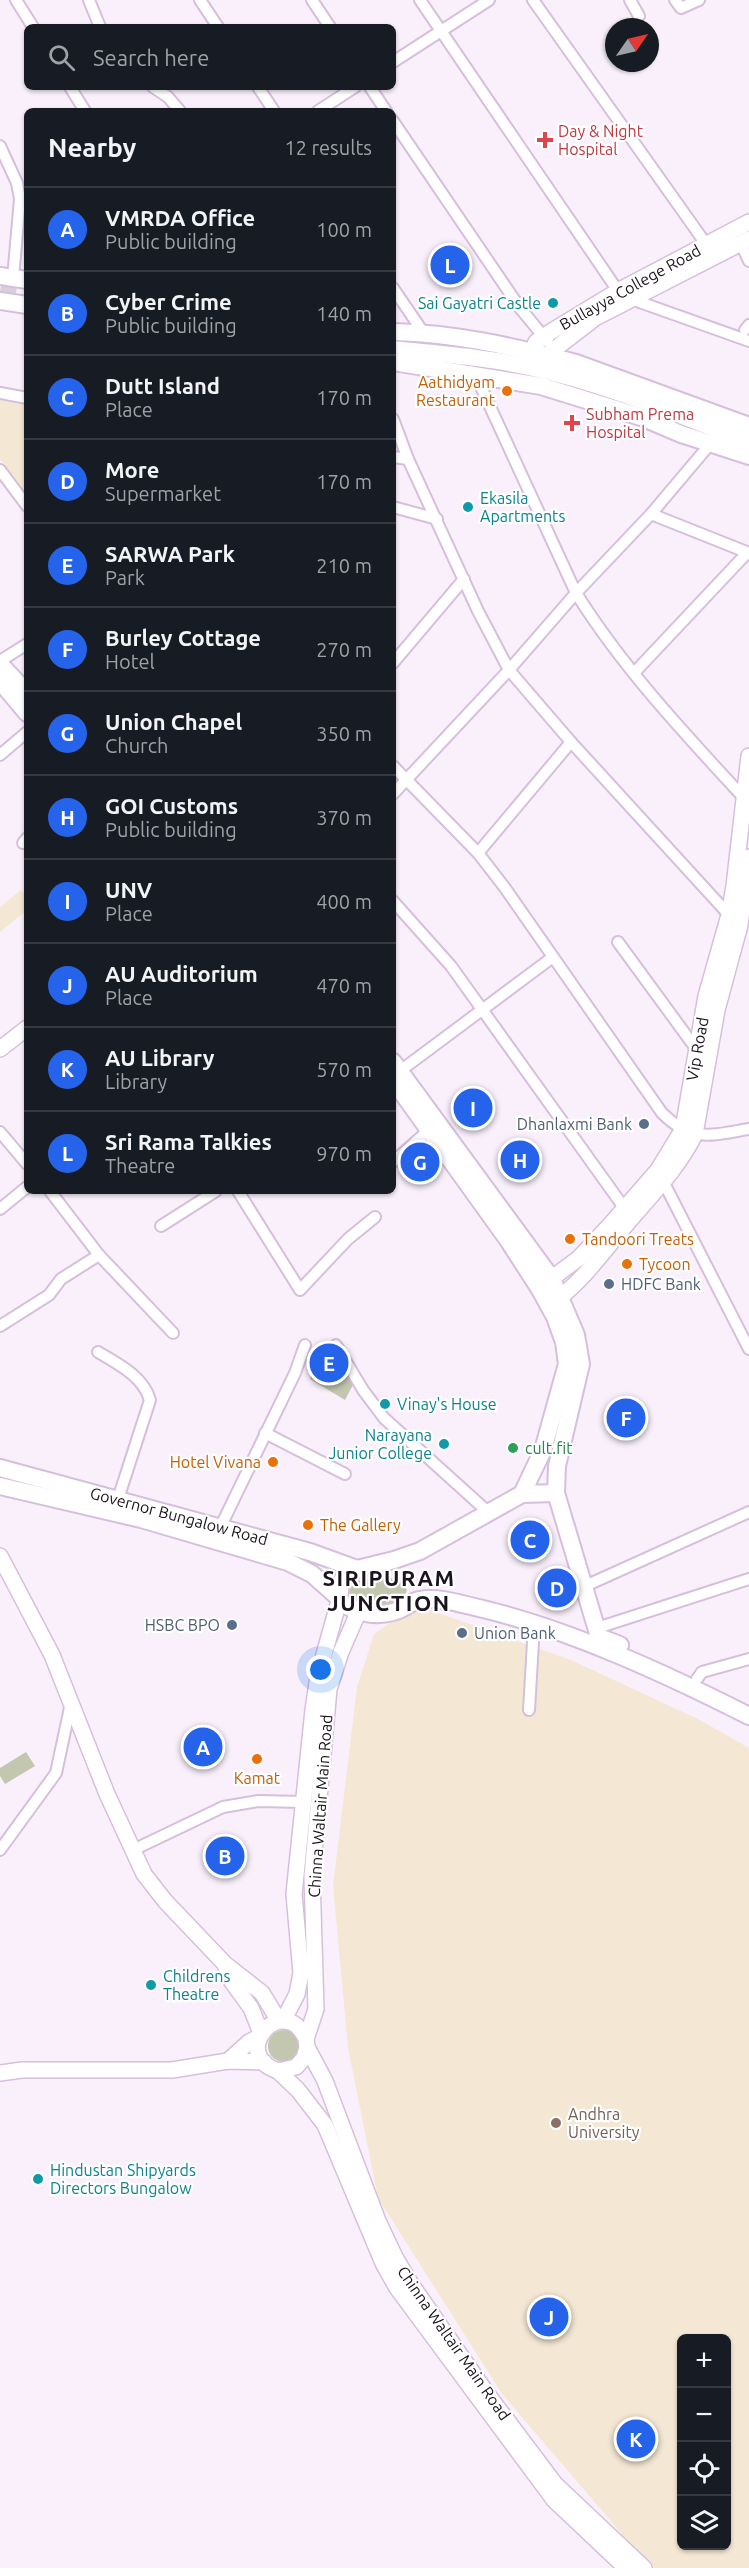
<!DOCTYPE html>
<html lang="en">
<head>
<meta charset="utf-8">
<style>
	:root { --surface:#171b24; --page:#242831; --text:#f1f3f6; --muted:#9ea1a6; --line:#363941; --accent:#2563eb }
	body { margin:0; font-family:Ubuntu,sans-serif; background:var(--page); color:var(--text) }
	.controls { position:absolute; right:18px; bottom:18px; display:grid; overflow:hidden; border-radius:9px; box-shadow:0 2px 4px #0004 }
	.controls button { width:54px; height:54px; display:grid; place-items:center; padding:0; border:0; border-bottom:2px solid var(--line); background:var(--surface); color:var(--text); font:30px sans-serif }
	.compass { position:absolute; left:605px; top:18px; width:54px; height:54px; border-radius:50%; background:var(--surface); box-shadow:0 2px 4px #0004; rotate:56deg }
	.you { position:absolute; left:321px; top:1670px; width:21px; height:21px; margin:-15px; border:4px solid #fff; border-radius:50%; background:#1a73e8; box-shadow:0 0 0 9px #1a73e833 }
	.badge { display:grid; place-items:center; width:39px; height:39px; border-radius:50%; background:var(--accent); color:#fff; font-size:20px; font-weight:700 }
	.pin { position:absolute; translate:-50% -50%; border:3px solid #fff; box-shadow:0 2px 6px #0006 }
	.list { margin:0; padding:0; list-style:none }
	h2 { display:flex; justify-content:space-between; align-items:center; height:78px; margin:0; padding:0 24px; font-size:26px }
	h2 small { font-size:20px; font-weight:400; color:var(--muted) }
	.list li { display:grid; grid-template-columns:39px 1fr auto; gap:18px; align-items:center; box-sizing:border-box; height:84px; padding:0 24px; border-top:2px solid var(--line) }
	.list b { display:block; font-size:22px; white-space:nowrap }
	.list p { margin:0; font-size:20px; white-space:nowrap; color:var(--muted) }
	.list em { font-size:20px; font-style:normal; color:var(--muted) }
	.icon { flex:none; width:33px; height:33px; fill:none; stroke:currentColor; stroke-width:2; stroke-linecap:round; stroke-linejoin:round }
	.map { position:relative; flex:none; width:749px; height:2568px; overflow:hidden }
	.search { position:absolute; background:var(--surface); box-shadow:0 2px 4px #0004; left:24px; top:24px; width:372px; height:66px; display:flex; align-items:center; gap:15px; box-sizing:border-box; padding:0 21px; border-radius:9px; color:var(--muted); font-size:22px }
	.panel { position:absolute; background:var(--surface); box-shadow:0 2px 4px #0004; left:24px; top:108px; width:372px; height:1086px; border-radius:9px }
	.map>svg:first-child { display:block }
	.education { fill:#f4e8d4; fill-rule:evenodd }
	.green { fill:#c3c7af }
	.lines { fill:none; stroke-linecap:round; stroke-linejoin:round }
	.primary-tunnel { stroke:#d8cfdb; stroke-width:16; stroke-dasharray:16 8; stroke-linecap:butt }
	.street-casing { stroke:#d6bfdc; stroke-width:14 }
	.secondary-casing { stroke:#d6bfdc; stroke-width:18 }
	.primary-casing { stroke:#d6bfdc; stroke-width:20 }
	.street { stroke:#fff; stroke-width:10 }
	.secondary { stroke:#fff; stroke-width:15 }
	.primary { stroke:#fff; stroke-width:16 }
	.health-dot { fill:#e0444e; stroke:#fff; stroke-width:2 }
	.culture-dot { fill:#0f9aa8; stroke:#fff; stroke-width:2 }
	.food-dot { fill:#e8710a; stroke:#fff; stroke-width:2 }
	.service-dot { fill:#5c6f8a; stroke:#fff; stroke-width:2 }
	.leisure-dot { fill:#2e9e5b; stroke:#fff; stroke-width:2 }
	.education-dot { fill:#8d6e63; stroke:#fff; stroke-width:2 }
	.labels { text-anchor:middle; stroke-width:4.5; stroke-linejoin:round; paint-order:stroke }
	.health-label { font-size:16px; fill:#be3a42; stroke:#fff; text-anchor:start }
	.street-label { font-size:16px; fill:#1b131d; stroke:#fff }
	.culture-label { font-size:16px; fill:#0d838f; stroke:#fff; text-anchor:start }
	.food-label { font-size:16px; fill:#c56008; stroke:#fff; text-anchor:start }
	.service-label { font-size:16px; fill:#4e5e75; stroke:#fff; text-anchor:end }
	.leisure-label { font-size:16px; fill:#27864d; stroke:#fff; text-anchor:start }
	.education-label { font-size:16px; fill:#785e54; stroke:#fff; text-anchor:start }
	.district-label { font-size:22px; font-weight:bold; letter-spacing:1.5px; fill:#1b131d; stroke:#fff }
</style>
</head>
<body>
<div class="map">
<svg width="749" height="2568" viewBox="0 0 749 2568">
	<rect width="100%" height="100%" fill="#f9f0fc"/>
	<g class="education">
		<path d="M0,397L27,402V495L0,459Z"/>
		<path d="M21,890L27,897V910L0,932V907Z"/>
		<path d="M416,1605L571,1660L700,1720L749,1748V2568H651L502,2394L378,2198L348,2048L333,1886L357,1687L374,1634ZM682,2338H726V2546H682Z"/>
	</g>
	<g class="green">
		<path d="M325,1343L355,1381L345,1400L310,1379Z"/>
		<path d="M390,1578L400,1581L407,1590C403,1603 382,1609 369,1607C362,1605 353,1600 346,1597L348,1585C362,1578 375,1577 390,1578Z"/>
		<path d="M26,1752L35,1766L5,1784L0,1776V1768Z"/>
		<circle cx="284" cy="2046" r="16"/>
	</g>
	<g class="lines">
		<path class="primary-tunnel" d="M0,292L27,296"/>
		<g class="street-casing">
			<g id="street">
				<path d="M16,0L33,27"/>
				<path d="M89,0L100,27"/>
				<path d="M200,0L218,27"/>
				<path d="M312,0L330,27"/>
				<path d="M420,0L618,291"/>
				<path d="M533,0L706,244"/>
				<path d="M630,0L639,16"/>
				<path d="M675,0L681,8L699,0"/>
				<path d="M393,62L489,0"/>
				<path d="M70,87L85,111"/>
				<path d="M153,87L168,97L180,111"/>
				<path d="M258,87L274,111"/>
				<path d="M370,87L386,111"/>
				<path d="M318,111L355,87"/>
				<path d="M393,121L520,308L548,342"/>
				<path d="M0,146L17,183L20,199L13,278"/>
				<path d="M741,244L749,261"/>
				<path d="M393,288L423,332"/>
				<path d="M631,299L749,341"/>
				<path d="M745,330L749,325"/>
				<path d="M475,374L576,593C623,668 684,733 744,798"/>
				<path d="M0,393L27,398"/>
				<path d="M393,419L408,459L478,611L509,670L571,742L731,917"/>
				<path d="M393,457L408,459"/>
				<path d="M0,470L27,506"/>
				<path d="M393,507L437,519"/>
				<path d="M651,514L749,553"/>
				<path d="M0,661L27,644"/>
				<path d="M393,663L464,579"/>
				<path d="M634,673L747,553"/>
				<path d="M0,755L27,732"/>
				<path d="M393,766L478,853L505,888L662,1113C692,1143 712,1135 749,1129"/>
				<path d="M393,794L509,670L576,593L651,514L711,443"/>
				<path d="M23,843L27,838"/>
				<path d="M478,853L571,742"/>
				<path d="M393,901L451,966L625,1209"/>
				<path d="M618,942L697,1050"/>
				<path d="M400,1071L553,957"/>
				<path d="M0,1132L27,1164"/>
				<path d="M393,1162L429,1130"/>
				<path d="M664,1183L749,1349"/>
				<path d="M238,1191L300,1290L348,1239L375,1217"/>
				<path d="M0,1209L27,1187"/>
				<path d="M161,1226L216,1191"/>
				<path d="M99,1255L173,1333"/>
				<path d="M0,1326L49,1295L61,1279L99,1255L50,1191"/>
				<path d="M336,1345L363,1390L384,1418L488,1512"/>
				<path d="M98,1352C118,1364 143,1376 150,1400L118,1499"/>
				<path d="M265,1433L345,1474"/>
				<path d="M218,1532L295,1373L305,1345"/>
				<path d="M583,1587L749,1512"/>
				<path d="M597,1628L749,1579"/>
				<path d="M697,1679L702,1672L749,1659"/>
				<path d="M529,1710L534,1625"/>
				<path d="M0,1850L56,1773L71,1703"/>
				<path d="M133,1850L223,1807L258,1801L304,1802"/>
			</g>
		</g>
		<g class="secondary-casing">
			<g id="secondary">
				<path d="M527,363L536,342L552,331L618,291L749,222"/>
				<path d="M546,365L548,356L560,345L595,318L749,239"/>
				<path d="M0,1049L27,1028"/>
				<path d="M543,1285L579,1258L610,1225L658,1170L683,1129L706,996L729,915L734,886L749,756"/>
				<path d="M551,1304C583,1282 605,1249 630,1220C654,1192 679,1167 695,1134L717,1010L740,925L749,857"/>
				<path d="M0,1556L52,1655L107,1794L144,1874L165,1901L225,1964L262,1993L279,2021"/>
				<path d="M226,1967L232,1982L251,2008L261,2033"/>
				<path d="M283,2021L297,1994L301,1973L294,1894L313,1710L318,1676L339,1601"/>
				<path d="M306,2039C284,1990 227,2054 278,2071L296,2067L304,2058L307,2047L306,2039L316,2009L312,1876L329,1689L341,1652L358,1613"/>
				<path d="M307,2047L325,2081L378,2221L395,2257L411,2284L488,2395L555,2484L644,2568"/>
				<path d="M228,2061L249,2042L259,2037"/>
				<path d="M278,2071L298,2090L325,2125L383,2263L397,2288L554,2500L626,2568"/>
				<path d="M0,2073L22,2070H172L228,2061L264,2062"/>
			</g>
		</g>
		<g class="primary-casing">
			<g id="primary">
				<path d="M0,276L27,280"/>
				<path d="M0,301L27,305"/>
				<path d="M393,332C454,333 517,347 576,363L749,426"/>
				<path d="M393,349C438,354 485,357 529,367C604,383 677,414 749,442"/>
				<path d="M393,362L541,386L641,417L681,434L749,456"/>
				<path d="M0,664L27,693"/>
				<path d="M0,681L27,713"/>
				<path d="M393,1062L552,1279L576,1335L581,1364L557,1466L556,1493L599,1637L620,1645"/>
				<path d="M393,1080L508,1240L539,1288L555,1317L564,1342L567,1364L543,1450L522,1494L420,1551L394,1560L357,1569L344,1577L341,1582L339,1601C357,1614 378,1618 399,1610C406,1607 412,1601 420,1600C438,1596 465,1605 483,1609C571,1630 668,1675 749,1716"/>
				<path d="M0,1468L310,1552L357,1569"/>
				<path d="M0,1486L141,1519L288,1562L312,1574L339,1598"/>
				<path d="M522,1494L556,1493"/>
			</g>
		</g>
		<use href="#street" class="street"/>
		<use href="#secondary" class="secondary"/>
		<use href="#primary" class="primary"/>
	</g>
	<g class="health-dot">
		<path d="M542 131h6v6h6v6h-6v6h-6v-6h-6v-6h6z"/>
		<path d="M569 414h6v6h6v6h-6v6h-6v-6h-6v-6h6z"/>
	</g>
	<g class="culture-dot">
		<circle cx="553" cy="303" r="6"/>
		<circle cx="468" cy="507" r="6"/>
		<circle cx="385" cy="1404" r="6"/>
		<circle cx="444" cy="1444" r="6"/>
		<circle cx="151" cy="1985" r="6"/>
		<circle cx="38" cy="2179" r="6"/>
	</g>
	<g class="food-dot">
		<circle cx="507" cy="391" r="6"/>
		<circle cx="570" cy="1239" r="6"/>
		<circle cx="627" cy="1264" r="6"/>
		<circle cx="273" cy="1462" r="6"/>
		<circle cx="308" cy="1525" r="6"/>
		<circle cx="257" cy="1759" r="6"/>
	</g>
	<g class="service-dot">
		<circle cx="644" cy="1124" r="6"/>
		<circle cx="609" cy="1284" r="6"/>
		<circle cx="232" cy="1625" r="6"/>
		<circle cx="462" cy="1633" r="6"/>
	</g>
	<circle class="leisure-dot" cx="513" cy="1448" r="6"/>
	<circle class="education-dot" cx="556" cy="2123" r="6"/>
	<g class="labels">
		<g class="health-label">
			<text x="558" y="137">Day &amp; Night<tspan x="558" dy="18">Hospital</tspan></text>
			<text x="586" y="420">Subham Prema<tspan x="586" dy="18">Hospital</tspan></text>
		</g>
		<g class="street-label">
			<text transform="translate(630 287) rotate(-29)" y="6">Bullayya College Road</text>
			<text transform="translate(697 1049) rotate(-80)" y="6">Vip Road</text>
			<text transform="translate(179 1516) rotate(15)" y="6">Governor Bungalow Road</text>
			<text transform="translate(320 1806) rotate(-86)" y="6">Chinna Waltair Main Road</text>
			<text transform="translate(454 2343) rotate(55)" y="6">Chinna Waltair Main Road</text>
		</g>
		<g class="culture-label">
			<text x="541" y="309" text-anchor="end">Sai Gayatri Castle</text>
			<text x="480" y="504">Ekasila<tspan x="480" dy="18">Apartments</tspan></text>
			<text x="397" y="1410">Vinay's House</text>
			<text x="432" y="1441" text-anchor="end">Narayana<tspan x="432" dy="18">Junior College</tspan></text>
			<text x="163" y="1982">Childrens<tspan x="163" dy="18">Theatre</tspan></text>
			<text x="50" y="2176">Hindustan Shipyards<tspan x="50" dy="18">Directors Bungalow</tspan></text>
		</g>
		<g class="food-label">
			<text x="495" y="388" text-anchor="end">Aathidyam<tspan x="495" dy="18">Restaurant</tspan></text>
			<text x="582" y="1245">Tandoori Treats</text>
			<text x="639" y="1270">Tycoon</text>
			<text x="261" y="1468" text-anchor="end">Hotel Vivana</text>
			<text x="320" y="1531">The Gallery</text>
			<text x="257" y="1784" text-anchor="middle">Kamat</text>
		</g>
		<g class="service-label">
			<text x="632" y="1130">Dhanlaxmi Bank</text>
			<text x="621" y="1290" text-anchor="start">HDFC Bank</text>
			<text x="220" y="1631">HSBC BPO</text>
			<text x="474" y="1639" text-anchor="start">Union Bank</text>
		</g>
		<g class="leisure-label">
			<text x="525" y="1454">cult.fit</text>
		</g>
		<g class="education-label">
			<text x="568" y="2120">Andhra<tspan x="568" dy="18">University</tspan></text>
		</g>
		<g class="district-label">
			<text x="389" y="1586">SIRIPURAM<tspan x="389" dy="25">JUNCTION</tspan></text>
		</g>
	</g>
</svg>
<div class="controls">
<button>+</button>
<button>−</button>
<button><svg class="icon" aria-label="locate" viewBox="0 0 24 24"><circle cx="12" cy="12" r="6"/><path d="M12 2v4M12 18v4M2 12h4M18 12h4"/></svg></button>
<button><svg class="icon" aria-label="layers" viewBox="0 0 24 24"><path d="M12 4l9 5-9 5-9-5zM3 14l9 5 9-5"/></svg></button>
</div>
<svg class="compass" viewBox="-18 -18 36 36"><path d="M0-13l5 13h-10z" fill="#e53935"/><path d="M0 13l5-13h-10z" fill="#9ea1a6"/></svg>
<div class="you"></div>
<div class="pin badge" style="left:203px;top:1747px">A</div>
<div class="pin badge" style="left:225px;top:1856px">B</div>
<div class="pin badge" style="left:530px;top:1540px">C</div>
<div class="pin badge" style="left:557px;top:1588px">D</div>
<div class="pin badge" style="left:329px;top:1363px">E</div>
<div class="pin badge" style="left:626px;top:1418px">F</div>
<div class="pin badge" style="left:420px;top:1162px">G</div>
<div class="pin badge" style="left:520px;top:1160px">H</div>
<div class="pin badge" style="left:473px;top:1108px">I</div>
<div class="pin badge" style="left:549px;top:2317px">J</div>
<div class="pin badge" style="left:636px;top:2439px">K</div>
<div class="pin badge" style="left:450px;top:265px">L</div>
<div class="search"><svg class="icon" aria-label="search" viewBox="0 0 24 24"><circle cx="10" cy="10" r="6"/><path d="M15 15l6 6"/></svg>Search here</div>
<section class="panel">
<h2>Nearby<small>12 results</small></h2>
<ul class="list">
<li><span class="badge">A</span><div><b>VMRDA Office</b><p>Public building</p></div><em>100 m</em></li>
<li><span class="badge">B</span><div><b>Cyber Crime</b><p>Public building</p></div><em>140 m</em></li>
<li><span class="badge">C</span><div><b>Dutt Island</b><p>Place</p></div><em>170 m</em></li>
<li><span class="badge">D</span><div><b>More</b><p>Supermarket</p></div><em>170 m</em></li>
<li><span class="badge">E</span><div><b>SARWA Park</b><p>Park</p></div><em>210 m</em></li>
<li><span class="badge">F</span><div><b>Burley Cottage</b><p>Hotel</p></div><em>270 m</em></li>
<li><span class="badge">G</span><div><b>Union Chapel</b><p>Church</p></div><em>350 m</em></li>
<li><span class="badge">H</span><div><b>GOI Customs</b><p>Public building</p></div><em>370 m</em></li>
<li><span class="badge">I</span><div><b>UNV</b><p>Place</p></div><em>400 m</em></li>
<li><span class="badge">J</span><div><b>AU Auditorium</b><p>Place</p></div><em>470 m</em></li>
<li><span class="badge">K</span><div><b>AU Library</b><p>Library</p></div><em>570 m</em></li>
<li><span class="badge">L</span><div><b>Sri Rama Talkies</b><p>Theatre</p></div><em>970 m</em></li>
</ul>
</section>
</div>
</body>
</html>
